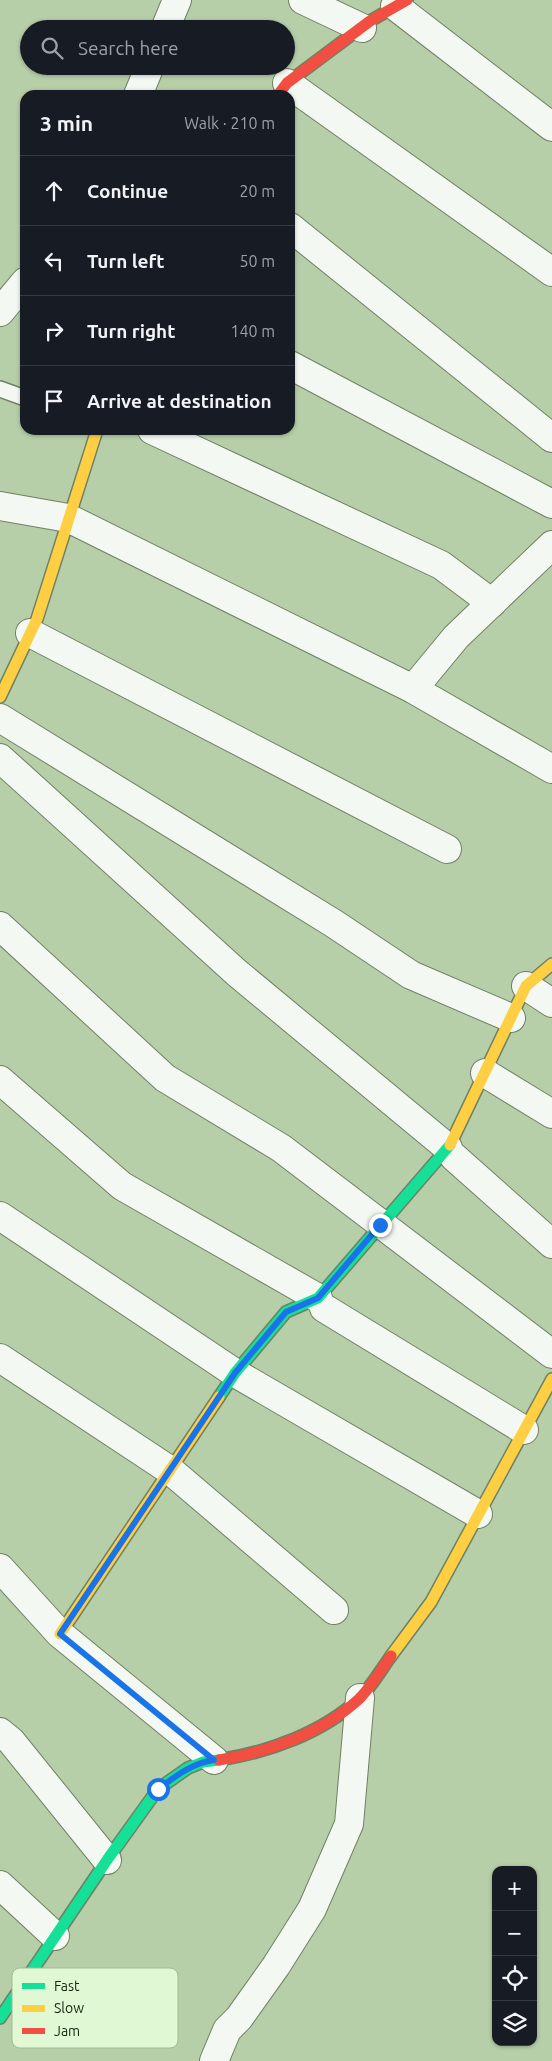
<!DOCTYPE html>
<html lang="en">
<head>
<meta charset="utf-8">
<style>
	:root { --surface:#171b24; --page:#242831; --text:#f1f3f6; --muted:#9ea1a6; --line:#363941 }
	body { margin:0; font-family:Ubuntu,sans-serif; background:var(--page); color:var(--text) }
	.controls { position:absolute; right:15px; bottom:15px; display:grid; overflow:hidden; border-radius:10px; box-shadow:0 1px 4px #0004 }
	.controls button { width:45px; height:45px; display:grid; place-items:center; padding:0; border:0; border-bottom:1px solid var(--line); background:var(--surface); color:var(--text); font:25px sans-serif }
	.stop { position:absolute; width:15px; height:15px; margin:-11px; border:4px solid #1a73e8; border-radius:50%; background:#fff }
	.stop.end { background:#1a73e8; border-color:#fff; box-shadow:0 1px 5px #0008 }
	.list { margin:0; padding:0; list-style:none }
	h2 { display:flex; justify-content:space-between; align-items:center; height:65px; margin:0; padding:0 20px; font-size:21px }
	h2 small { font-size:16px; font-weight:400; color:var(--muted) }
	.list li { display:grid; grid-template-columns:32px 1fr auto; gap:15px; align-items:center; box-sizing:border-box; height:70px; padding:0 20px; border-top:1px solid var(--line) }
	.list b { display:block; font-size:19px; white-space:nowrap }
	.list em { font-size:16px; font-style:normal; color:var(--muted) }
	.icon { flex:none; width:28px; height:28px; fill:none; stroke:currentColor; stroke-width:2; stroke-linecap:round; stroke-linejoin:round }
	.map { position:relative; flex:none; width:552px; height:2061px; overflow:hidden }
	.search { position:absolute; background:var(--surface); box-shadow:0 1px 4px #0004; left:20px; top:20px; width:275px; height:55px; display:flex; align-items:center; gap:12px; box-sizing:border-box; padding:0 18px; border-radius:28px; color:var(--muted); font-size:19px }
	.panel { position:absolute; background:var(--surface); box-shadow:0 1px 4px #0004; left:20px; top:90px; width:275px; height:345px; border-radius:15px }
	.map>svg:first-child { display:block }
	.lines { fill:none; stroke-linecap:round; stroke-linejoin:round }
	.lane-casing { stroke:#6f8164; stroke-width:18 }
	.street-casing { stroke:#6f8164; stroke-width:30 }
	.fast-casing { stroke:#6f8164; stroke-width:14 }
	.slow-casing { stroke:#6f8164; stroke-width:14 }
	.jam-casing { stroke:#6f8164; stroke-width:14 }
	.lane { stroke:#f4f8f2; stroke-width:15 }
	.street { stroke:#f4f8f2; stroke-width:28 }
	.fast { stroke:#16e098; stroke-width:11 }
	.slow { stroke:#ffcf43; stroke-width:11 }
	.jam { stroke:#f24e42; stroke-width:11 }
	.route { stroke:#1a73e8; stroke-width:6 }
	.key { fill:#e1f8d5; stroke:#a4b998; stroke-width:1 }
	.key-label { font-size:14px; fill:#14250a }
</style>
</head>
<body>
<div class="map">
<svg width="552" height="2061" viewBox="0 0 552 2061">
	<rect width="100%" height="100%" fill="#b6cfa9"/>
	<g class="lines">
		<g class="lane-casing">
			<path id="lane" d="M0,389L25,398"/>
		</g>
		<g class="street-casing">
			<g id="street">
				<path d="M303,0L362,28"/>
				<path d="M395,6L552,127"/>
				<path d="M165,29L177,0"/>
				<path d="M287,83L552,272"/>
				<path d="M138,95L150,66"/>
				<path d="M290,227L552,438"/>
				<path d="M0,312L25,282"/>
				<path d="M290,365L552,504"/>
				<path d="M152,430L441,565L492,603"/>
				<path d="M0,506L68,518L413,689L552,769"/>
				<path d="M30,633L447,849"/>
				<path d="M413,689L456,637L552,545"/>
				<path d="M0,718L333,923L411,975L511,1018"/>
				<path d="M0,758L237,973L448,1148"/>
				<path d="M0,926L165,1078L281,1148L552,1354"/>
				<path d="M526,986L552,1003"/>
				<path d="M485,1073L552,1114"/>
				<path d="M0,1080L122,1186L318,1298"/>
				<path d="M454,1157L552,1244"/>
				<path d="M0,1216L235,1373L478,1514"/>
				<path d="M324,1308L524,1430"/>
				<path d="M0,1358L171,1471L334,1610"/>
				<path d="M0,1568L60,1634L214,1760"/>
				<path d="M0,1732L11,1741L107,1860"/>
				<path d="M0,1885L55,1936"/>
				<path d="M214,2061L227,2030L239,2018L276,1966L312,1909L349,1824L360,1698"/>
			</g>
		</g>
		<g class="fast-casing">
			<g id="fast">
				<path d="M219,1397L235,1373L286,1312L318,1298L450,1145"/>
				<path d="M0,2018L107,1860L158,1789L188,1768L203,1762L219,1760"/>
			</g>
		</g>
		<g class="slow-casing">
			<g id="slow">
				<path d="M0,697L37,619L97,430"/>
				<path d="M450,1145L526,986L552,964"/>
				<path d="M60,1634L219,1397"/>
				<path d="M391,1656L431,1602L552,1379"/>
			</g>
		</g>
		<g class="jam-casing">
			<g id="jam">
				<path d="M278,95L287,83L370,21L407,0"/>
				<path d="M219,1760C269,1752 322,1733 359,1699C371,1687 381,1670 391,1656"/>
			</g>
		</g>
		<use href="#lane" class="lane"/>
		<use href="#street" class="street"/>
		<use href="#fast" class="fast"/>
		<use href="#slow" class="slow"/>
		<use href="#jam" class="jam"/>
	</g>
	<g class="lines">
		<path class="route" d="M158,1789C176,1776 192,1763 214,1760L60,1634L235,1373L286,1312L318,1298L380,1225"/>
	</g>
	<rect x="12" y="1968" width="166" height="80" rx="8" class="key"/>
	<rect x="22" y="1983" width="23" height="6" fill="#16e098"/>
	<rect x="22" y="2005" width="23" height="7" fill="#ffcf43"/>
	<rect x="22" y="2028" width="23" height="6" fill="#f24e42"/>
	<g class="key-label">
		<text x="54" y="1991">Fast</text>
		<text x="54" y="2013">Slow</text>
		<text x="54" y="2036">Jam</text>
	</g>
</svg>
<div class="controls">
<button>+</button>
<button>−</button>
<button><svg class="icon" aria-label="locate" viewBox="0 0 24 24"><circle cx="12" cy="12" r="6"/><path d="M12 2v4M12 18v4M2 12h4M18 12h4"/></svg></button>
<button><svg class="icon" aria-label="layers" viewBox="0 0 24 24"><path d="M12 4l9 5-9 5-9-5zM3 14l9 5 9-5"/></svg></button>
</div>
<div class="stop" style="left:158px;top:1789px"></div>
<div class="stop end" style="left:380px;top:1225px"></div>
<div class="search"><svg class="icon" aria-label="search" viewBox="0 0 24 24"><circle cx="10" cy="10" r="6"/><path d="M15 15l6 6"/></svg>Search here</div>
<section class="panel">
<h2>3 min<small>Walk · 210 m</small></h2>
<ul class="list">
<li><svg class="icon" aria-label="ahead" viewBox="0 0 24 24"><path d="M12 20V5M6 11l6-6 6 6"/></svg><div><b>Continue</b></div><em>20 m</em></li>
<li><svg class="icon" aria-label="left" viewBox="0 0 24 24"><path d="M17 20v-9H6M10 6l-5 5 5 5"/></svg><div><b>Turn left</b></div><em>50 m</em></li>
<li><svg class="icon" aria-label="right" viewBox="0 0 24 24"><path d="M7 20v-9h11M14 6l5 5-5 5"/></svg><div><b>Turn right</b></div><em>140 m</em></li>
<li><svg class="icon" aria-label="arrive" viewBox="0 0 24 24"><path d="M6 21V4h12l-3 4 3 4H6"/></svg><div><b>Arrive at destination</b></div></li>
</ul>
</section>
</div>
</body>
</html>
